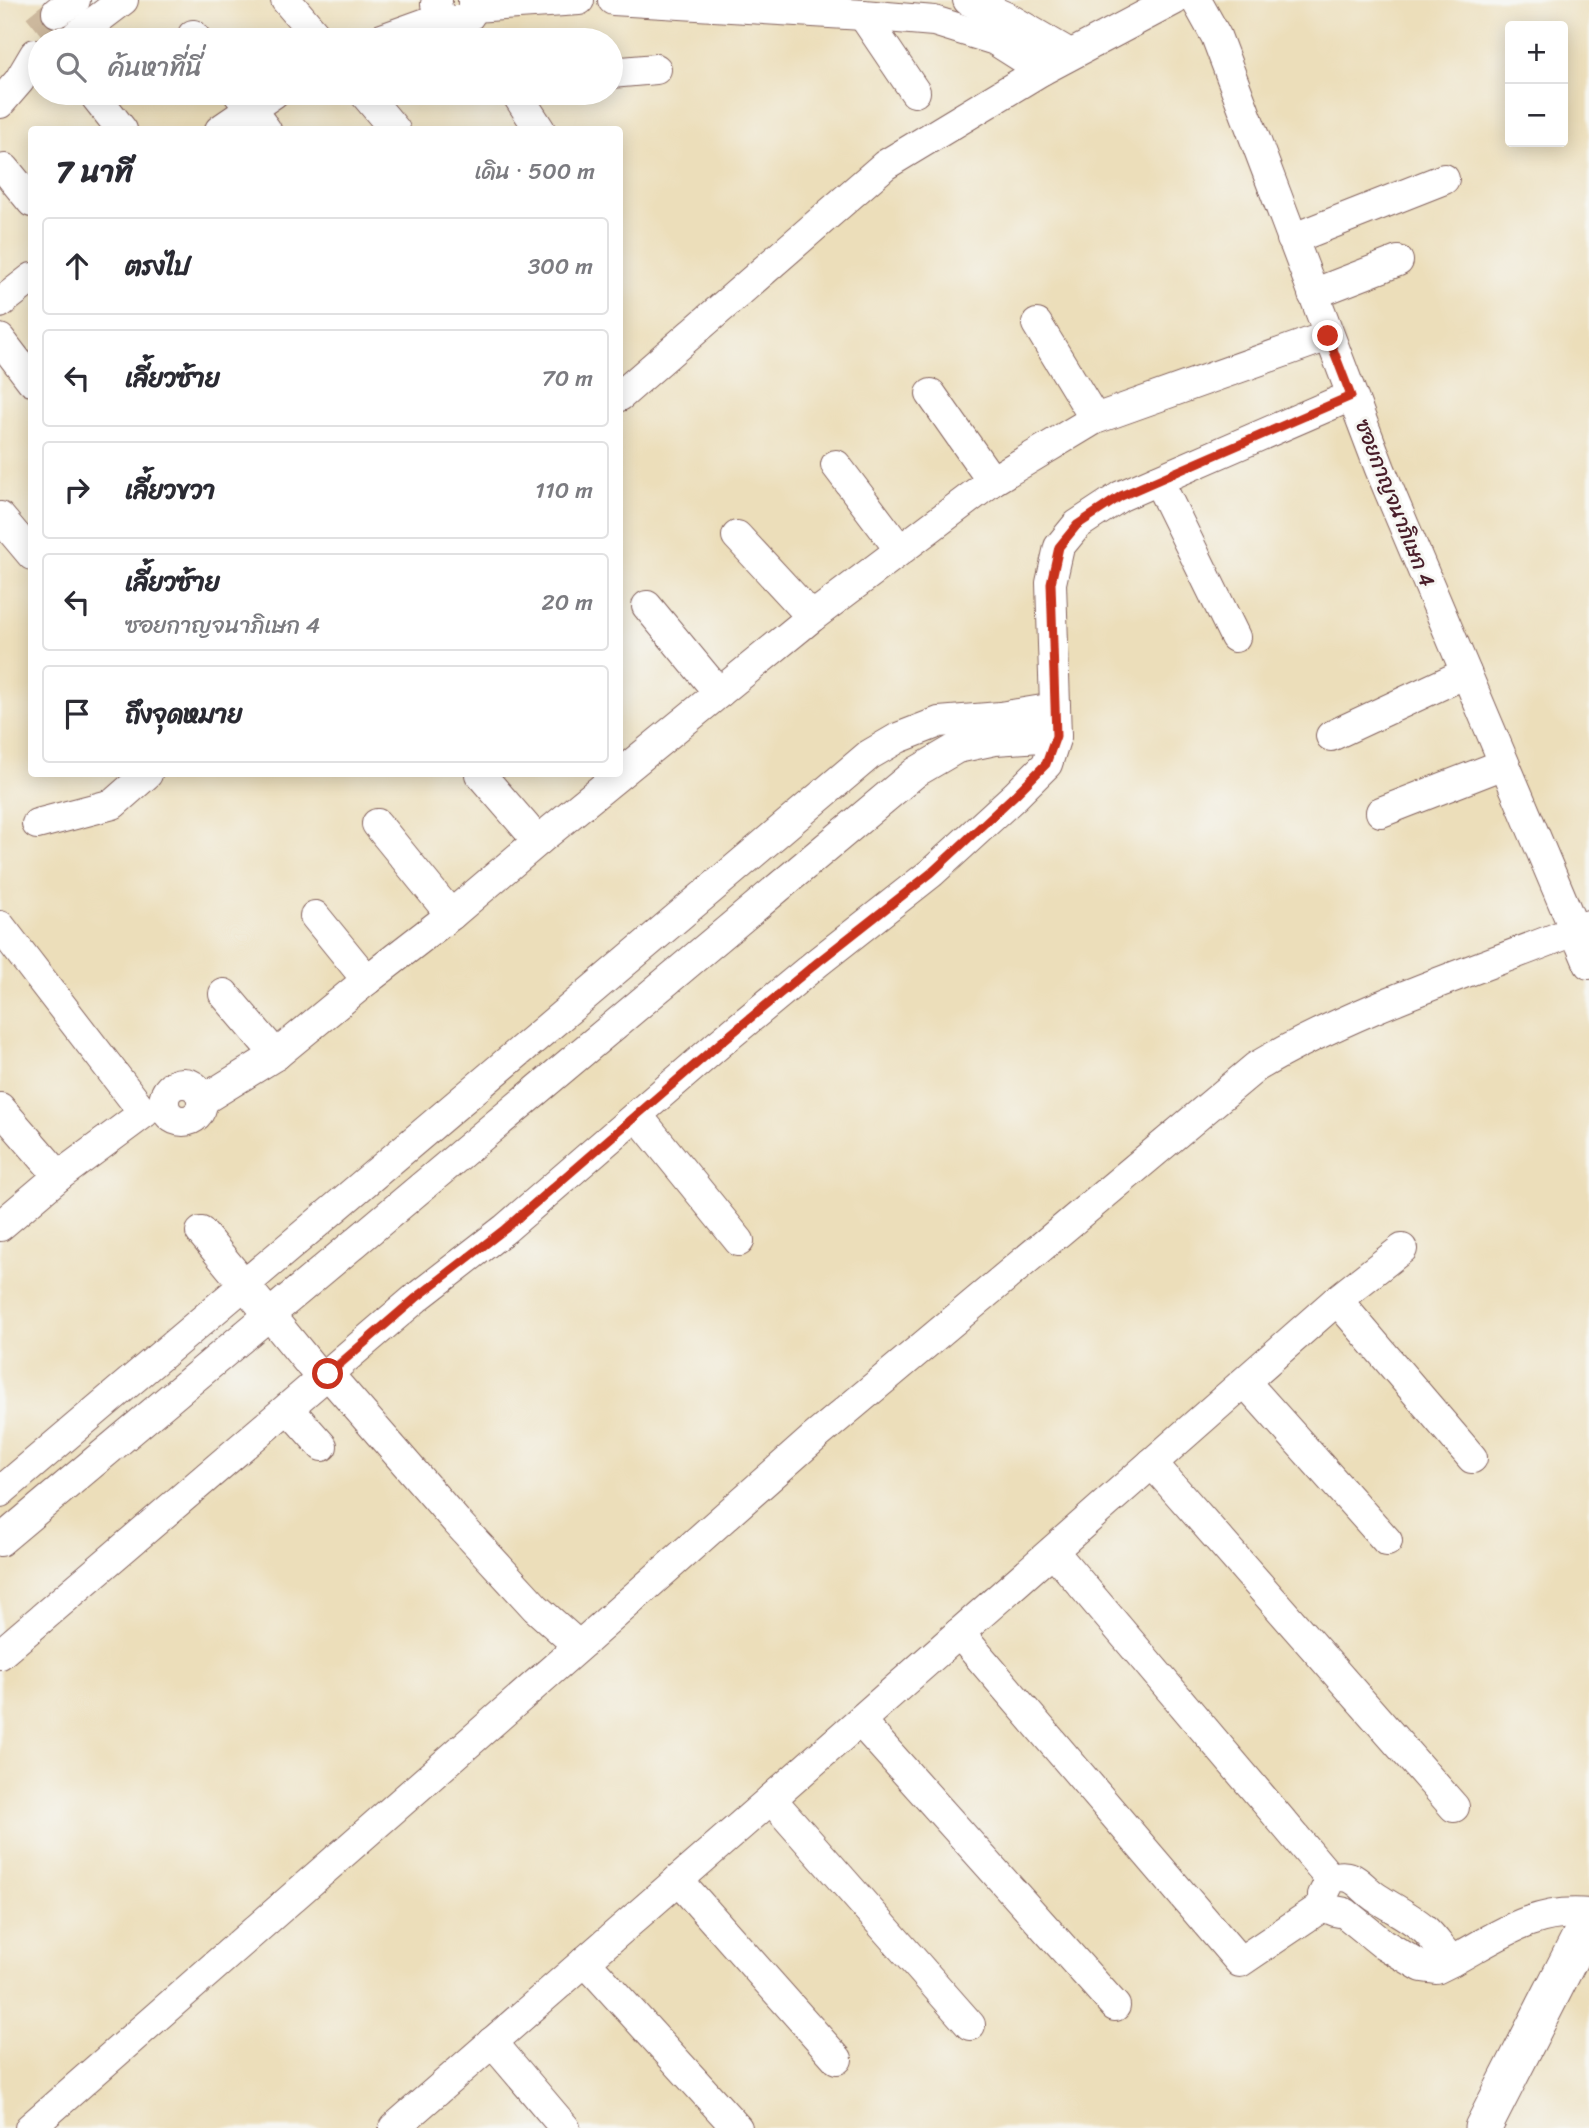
<!DOCTYPE html>
<html lang="th">
<head>
<meta charset="utf-8">
<style>
	:root { --surface:#fff; --page:#f7f7f7; --text:#2b2b33; --muted:#7c7c81; --line:#e1e1e2 }
	body { margin:0; font-family:Sriracha,"Playpen Sans Thai",sans-serif; background:var(--page); color:var(--text) }
	.controls { position:absolute; right:21px; top:21px; display:grid; overflow:hidden; border-radius:7px; box-shadow:0 4px 18px #0003 }
	.controls button { width:63px; height:63px; display:grid; place-items:center; padding:0; border:0; border-bottom:2px solid var(--line); background:var(--surface); color:var(--text); font:35px sans-serif }
	.stop { position:absolute; width:21px; height:21px; margin:-16px; border:5px solid #c8321e; border-radius:50%; background:#fff }
	.stop.end { background:#c8321e; border-color:#fff; box-shadow:0 2px 7px #0008 }
	.list { margin:0; padding:0; list-style:none }
	h2 { display:flex; justify-content:space-between; align-items:center; height:91px; margin:0; padding:0 28px; font-size:30px }
	h2 small { font-size:23px; font-weight:400; color:var(--muted) }
	.list li { display:grid; grid-template-columns:46px 1fr auto; gap:21px; align-items:center; box-sizing:border-box; height:98px; margin:0 14px 14px; padding:0 14px; border:2px solid var(--line); border-radius:7px }
	.list b { display:block; font-size:26px; white-space:nowrap }
	.list p { margin:0; font-size:23px; white-space:nowrap; color:var(--muted) }
	.list em { font-size:23px; font-style:normal; color:var(--muted) }
	.icon { flex:none; width:38px; height:38px; fill:none; stroke:currentColor; stroke-width:2; stroke-linecap:round; stroke-linejoin:round }
	.map { position:relative; flex:none; width:1589px; height:2128px; overflow:hidden }
	.search { position:absolute; background:var(--surface); box-shadow:0 4px 18px #0003; left:28px; top:28px; width:595px; height:77px; display:flex; align-items:center; gap:18px; box-sizing:border-box; padding:0 24px; border-radius:38px; color:var(--muted); font-size:26px }
	.panel { position:absolute; background:var(--surface); box-shadow:0 4px 18px #0003; left:28px; top:126px; width:595px; height:651px; border-radius:7px }
	.map>svg:first-child { display:block }
	.lines { fill:none; stroke-linecap:round; stroke-linejoin:round }
	.minor-tunnel { stroke:#ccb89d; stroke-width:30; stroke-dasharray:30 15; stroke-linecap:butt }
	.minor-casing { stroke:#83625d; stroke-width:32 }
	.major-casing { stroke:#83625d; stroke-width:39 }
	.minor { stroke:#fff; stroke-width:30 }
	.major { stroke:#fff; stroke-width:37 }
	.route { stroke:#c8321e; stroke-width:9 }
	.labels { text-anchor:middle; stroke-width:6; stroke-linejoin:round; paint-order:stroke }
	.street-label { font-size:21px; fill:#4a1f2b; stroke:#f6f6f2 }
</style>
</head>
<body>
<div class="map">
<svg width="1589" height="2128" viewBox="0 0 1589 2128">
	<rect width="100%" height="100%" fill="#f6f6f2"/>
	<filter id="ink" filterUnits="userSpaceOnUse"><feTurbulence type="fractalNoise" baseFrequency=".0143" numOctaves="2"/><feDisplacementMap in="SourceGraphic" scale="14" xChannelSelector="R" yChannelSelector="G"/><feConvolveMatrix kernelMatrix="1 2 1 2 8 2 1 2 1" color-interpolation-filters="sRGB"/></filter>
	<filter id="wash" filterUnits="userSpaceOnUse"><feTurbulence type="fractalNoise" baseFrequency=".00686" numOctaves="4" result="noise"/><feDisplacementMap in="SourceGraphic" scale="28" xChannelSelector="R" yChannelSelector="G"/><feGaussianBlur stdDeviation="1.57" result="paint"/><feColorMatrix in="noise" values="0 0 0 0 0 0 0 0 0 0 0 0 0 0 0 0 0 1.4 0 .05"/><feComposite in="paint" operator="in"/></filter>
	<g filter="url(#wash)">
		<rect width="100%" height="100%" fill="#ecdeba"/>
	</g>
	<g filter="url(#ink)">
		<g class="lines">
			<path class="minor-tunnel" d="M36,29L57,12"/>
			<g class="minor-casing">
				<g id="minor">
					<path d="M286,0L320,40"/>
					<path d="M437,0L436,4L440,18C457,23 474,24 473,0"/>
					<path d="M613,0L863,15L934,21L995,40L1042,70"/>
					<path d="M968,0L1008,18L1070,54"/>
					<path d="M1196,0L1216,36L1380,469L1589,964"/>
					<path d="M474,7L579,0"/>
					<path d="M57,12L75,0"/>
					<path d="M863,15L915,92"/>
					<path d="M77,35L123,0"/>
					<path d="M193,35L197,40"/>
					<path d="M379,40L440,18"/>
					<path d="M611,73L656,69"/>
					<path d="M238,93L266,130"/>
					<path d="M364,93L395,130"/>
					<path d="M516,93L540,130"/>
					<path d="M96,97L122,130"/>
					<path d="M0,103L19,81L35,54"/>
					<path d="M220,130L274,93"/>
					<path d="M5,169L32,202"/>
					<path d="M1292,239L1444,179"/>
					<path d="M1313,294L1398,261"/>
					<path d="M0,303L32,278"/>
					<path d="M1037,324L1095,419"/>
					<path d="M0,339L32,381"/>
					<path d="M931,394L992,481"/>
					<path d="M620,396L885,165L1042,70L1174,0"/>
					<path d="M836,465L900,550"/>
					<path d="M1158,480L1235,637"/>
					<path d="M0,517L32,555"/>
					<path d="M737,536L812,617"/>
					<path d="M647,606L719,693"/>
					<path d="M1331,736L1466,673"/>
					<path d="M480,774L538,841"/>
					<path d="M1381,812L1504,764"/>
					<path d="M37,824L113,804L147,774"/>
					<path d="M377,824L451,915"/>
					<path d="M315,916L367,980"/>
					<path d="M0,926L144,1113L59,1176L0,1226"/>
					<path d="M224,994L276,1055"/>
					<circle cx="183" cy="1102" r="19"/>
					<path d="M203,1100L276,1055L367,980L451,915L538,841L812,617L992,481L1095,419L1328,336"/>
					<path d="M0,1108L59,1176"/>
					<path d="M637,1115L739,1241"/>
					<path d="M201,1232L322,1379"/>
					<path d="M1337,1300L1472,1458"/>
					<path d="M328,1374L456,1521L536,1608L573,1641H585L816,1436L1256,1067C1359,1006 1478,970 1589,925"/>
					<path d="M1245,1382L1387,1541"/>
					<path d="M288,1408L322,1446"/>
					<path d="M1152,1463L1454,1807"/>
					<path d="M0,1492L869,755L898,738L939,722L1000,717L1055,708"/>
					<path d="M0,1541L916,772L957,748L995,740L1056,736"/>
					<path d="M1053,1551L1331,1879"/>
					<path d="M959,1633L1240,1962L1323,1906"/>
					<path d="M0,1654L416,1298L505,1229L719,1044L818,962L931,873L1016,795L1047,764L1056,736L1051,583L1059,547L1077,525L1121,496L1351,396"/>
					<path d="M860,1721L1115,2006"/>
					<path d="M771,1799L970,2025"/>
					<path d="M678,1880L837,2059"/>
					<path d="M1323,1895L1331,1879C1353,1869 1361,1888 1377,1898C1392,1908 1409,1916 1423,1928C1434,1937 1442,1951 1452,1961C1498,1936 1534,1908 1589,1914"/>
					<path d="M1323,1906L1335,1911L1345,1913L1382,1943L1422,1967L1436,1969L1452,1961"/>
					<path d="M585,1961L737,2128"/>
					<path d="M492,2042L565,2128"/>
					<path d="M30,2128L585,1641"/>
					<path d="M394,2128L771,1799L1337,1300L1402,1249"/>
				</g>
			</g>
			<g class="major-casing">
				<path id="major" d="M1483,2128L1589,1920"/>
			</g>
			<use href="#minor" class="minor"/>
			<use href="#major" class="major"/>
		</g>
	</g>
	<g class="lines" filter="url(#ink)">
		<path class="route" d="M328,1374L416,1298L505,1229L719,1044L818,962L931,873L1016,794L1046,764L1056,736L1051,583L1059,547L1077,525L1121,496L1351,396L1328,336"/>
	</g>
	<g class="labels">
		<g class="street-label">
			<text transform="translate(1395 503) rotate(68)" y="7">ซอยกาญจนาภิเษก 4</text>
		</g>
	</g>
</svg>
<div class="controls">
<button>+</button>
<button>−</button>
</div>
<div class="stop" style="left:328px;top:1374px"></div>
<div class="stop end" style="left:1328px;top:336px"></div>
<div class="search"><svg class="icon" aria-label="search" viewBox="0 0 24 24"><circle cx="10" cy="10" r="6"/><path d="M15 15l6 6"/></svg>ค้นหาที่นี่</div>
<section class="panel">
<h2>7 นาที<small>เดิน · 500 m</small></h2>
<ul class="list">
<li><svg class="icon" aria-label="ahead" viewBox="0 0 24 24"><path d="M12 20V5M6 11l6-6 6 6"/></svg><div><b>ตรงไป</b></div><em>300 m</em></li>
<li><svg class="icon" aria-label="left" viewBox="0 0 24 24"><path d="M17 20v-9H6M10 6l-5 5 5 5"/></svg><div><b>เลี้ยวซ้าย</b></div><em>70 m</em></li>
<li><svg class="icon" aria-label="right" viewBox="0 0 24 24"><path d="M7 20v-9h11M14 6l5 5-5 5"/></svg><div><b>เลี้ยวขวา</b></div><em>110 m</em></li>
<li><svg class="icon" aria-label="left" viewBox="0 0 24 24"><path d="M17 20v-9H6M10 6l-5 5 5 5"/></svg><div><b>เลี้ยวซ้าย</b><p>ซอยกาญจนาภิเษก 4</p></div><em>20 m</em></li>
<li><svg class="icon" aria-label="arrive" viewBox="0 0 24 24"><path d="M6 21V4h12l-3 4 3 4H6"/></svg><div><b>ถึงจุดหมาย</b></div></li>
</ul>
</section>
</div>
</body>
</html>
